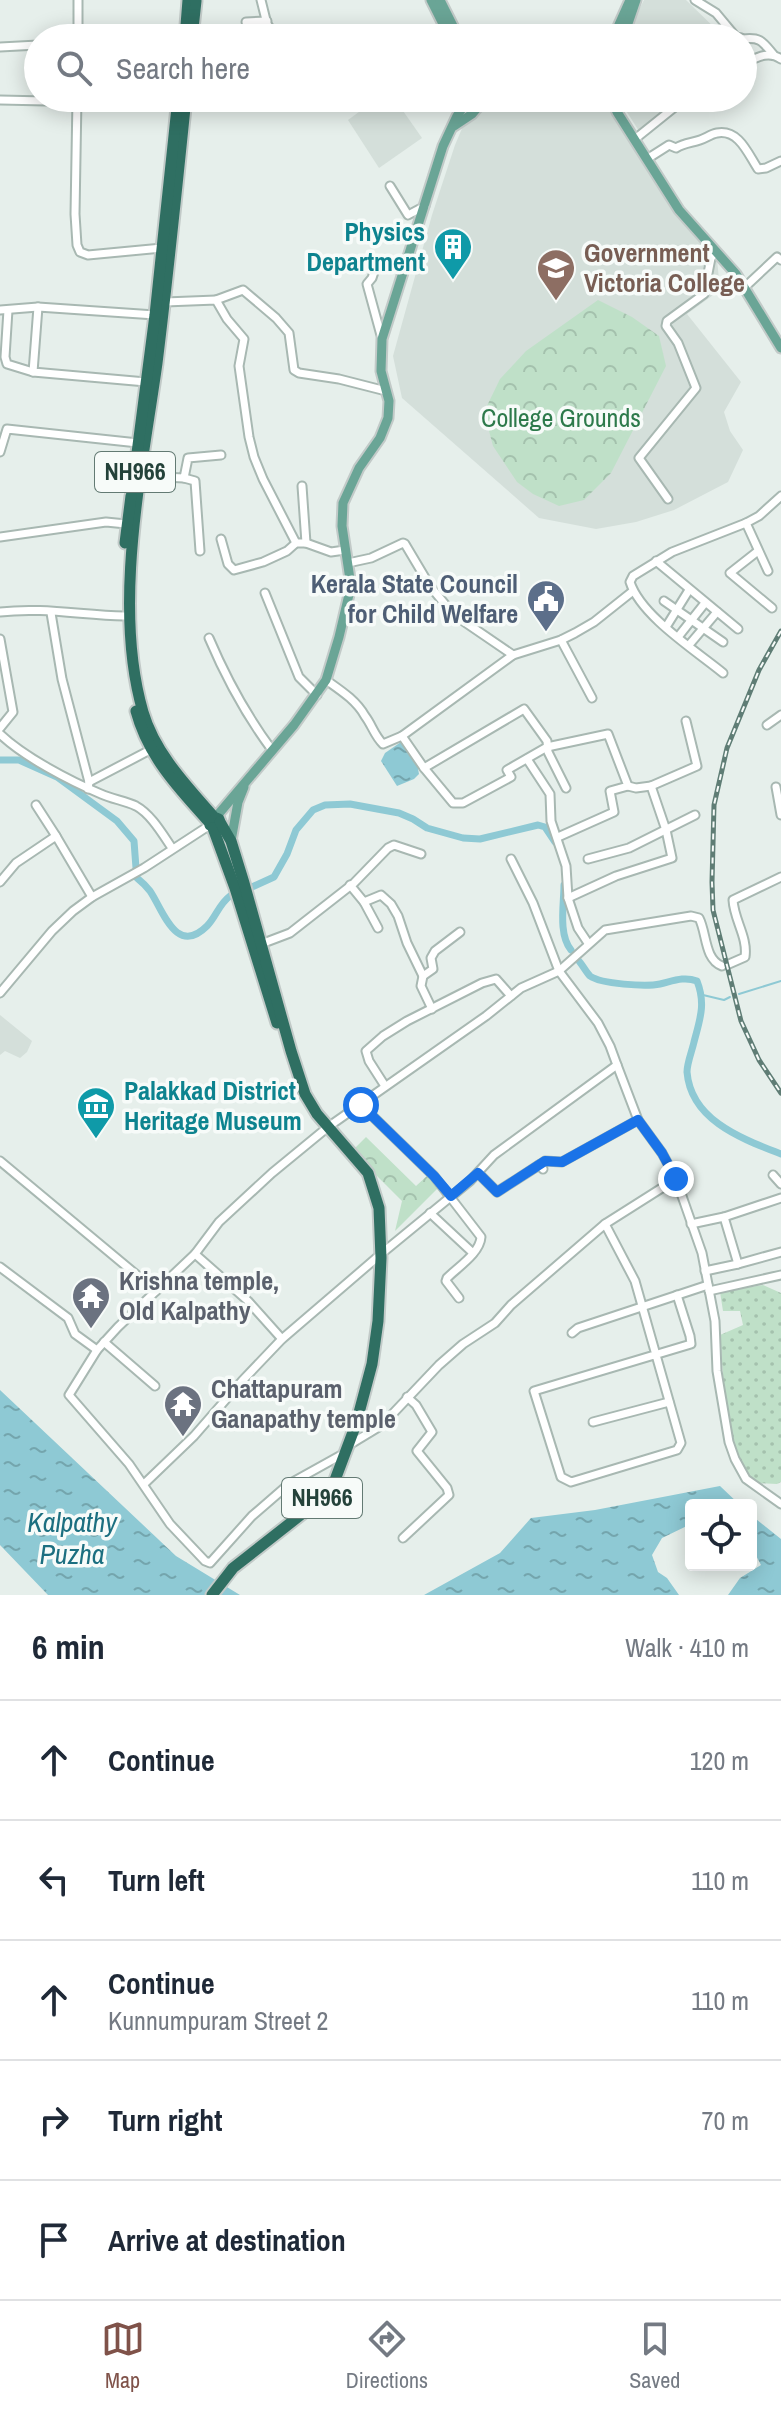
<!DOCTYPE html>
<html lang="en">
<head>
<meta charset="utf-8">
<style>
	:root { --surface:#fff; --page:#f6f6f7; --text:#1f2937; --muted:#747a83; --line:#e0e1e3; --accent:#7f5249 }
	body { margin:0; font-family:"Archivo Narrow",sans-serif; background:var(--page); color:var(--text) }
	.controls { position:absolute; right:24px; bottom:24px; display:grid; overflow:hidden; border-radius:8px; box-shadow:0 4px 20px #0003 }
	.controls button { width:72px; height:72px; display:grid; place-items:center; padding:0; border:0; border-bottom:2px solid var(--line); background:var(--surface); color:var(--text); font:40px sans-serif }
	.stop { position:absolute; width:24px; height:24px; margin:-18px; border:6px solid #1a73e8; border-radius:50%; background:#fff }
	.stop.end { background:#1a73e8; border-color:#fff; box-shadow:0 2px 8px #0008 }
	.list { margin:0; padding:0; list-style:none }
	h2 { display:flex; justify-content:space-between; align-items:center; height:104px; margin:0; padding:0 32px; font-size:34px }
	h2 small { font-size:26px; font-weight:400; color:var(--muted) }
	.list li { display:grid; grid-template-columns:52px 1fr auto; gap:24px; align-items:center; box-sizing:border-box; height:120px; padding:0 32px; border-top:2px solid var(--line) }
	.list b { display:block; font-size:30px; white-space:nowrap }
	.list p { margin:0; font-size:26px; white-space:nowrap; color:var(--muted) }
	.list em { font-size:26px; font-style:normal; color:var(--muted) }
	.icon { flex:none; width:44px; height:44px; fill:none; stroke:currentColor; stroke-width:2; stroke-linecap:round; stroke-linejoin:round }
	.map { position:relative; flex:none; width:781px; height:1595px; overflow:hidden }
	.search { position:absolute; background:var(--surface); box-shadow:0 4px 20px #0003; left:24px; right:24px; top:24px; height:88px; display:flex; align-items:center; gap:20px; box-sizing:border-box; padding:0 28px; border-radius:44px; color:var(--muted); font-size:30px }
	.sheet { height:704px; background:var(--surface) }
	nav { display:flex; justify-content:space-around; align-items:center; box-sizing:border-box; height:112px; border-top:2px solid var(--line); background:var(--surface); font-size:22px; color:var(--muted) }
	nav a { display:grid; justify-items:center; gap:4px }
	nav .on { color:var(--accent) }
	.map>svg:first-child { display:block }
	.built { fill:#d4dfda }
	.grass { fill:url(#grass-dots) }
	.park { fill:url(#park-crowns) }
	.water { fill:url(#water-ripples) }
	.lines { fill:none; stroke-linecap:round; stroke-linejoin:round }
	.stream { stroke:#8ec9d4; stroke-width:2 }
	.canal { stroke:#8ec9d4; stroke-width:7 }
	.minor-casing { stroke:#a8b8b2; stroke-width:11 }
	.major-casing { stroke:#c2cac8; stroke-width:13 }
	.highway-casing { stroke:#c2cac8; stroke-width:15 }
	.minor { stroke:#fff; stroke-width:7 }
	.major { stroke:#6aa596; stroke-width:9 }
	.highway { stroke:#2f6f62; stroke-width:11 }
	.rail-casing { stroke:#5f7d75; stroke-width:5 }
	.rail { stroke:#f7fbf9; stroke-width:2; stroke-dasharray:6; stroke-linecap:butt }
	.route { stroke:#1a73e8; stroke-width:10 }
	.labels { text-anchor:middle; stroke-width:7; stroke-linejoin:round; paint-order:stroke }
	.shield { fill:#f7fbf9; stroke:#637a73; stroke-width:2 }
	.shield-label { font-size:24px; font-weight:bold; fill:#24423a }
	.culture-label { font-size:26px; font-weight:bold; fill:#0d838f; stroke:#f7fbf9; text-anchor:end }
	.education-label { font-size:26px; font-weight:bold; fill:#785e54; stroke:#f7fbf9; text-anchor:start }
	.park-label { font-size:26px; fill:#2d7a4b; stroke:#f7fbf9 }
	.service-label { font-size:26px; font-weight:bold; fill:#4e5e75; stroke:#f7fbf9; text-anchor:end }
	.worship-label { font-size:26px; font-weight:bold; fill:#5b616d; stroke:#f7fbf9; text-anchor:start }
	.water-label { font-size:28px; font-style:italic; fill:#1c6f80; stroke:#f7fbf9 }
</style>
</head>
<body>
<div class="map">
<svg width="781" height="1595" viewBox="0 0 781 1595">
	<defs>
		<pattern id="grass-dots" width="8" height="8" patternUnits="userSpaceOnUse" patternTransform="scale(2)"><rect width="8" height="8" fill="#bfe0c8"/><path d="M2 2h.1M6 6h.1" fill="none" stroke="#a4c1ad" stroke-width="1.8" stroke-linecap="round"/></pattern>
		<pattern id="park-crowns" width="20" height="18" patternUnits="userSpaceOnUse" patternTransform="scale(2)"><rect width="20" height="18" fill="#bfe0c8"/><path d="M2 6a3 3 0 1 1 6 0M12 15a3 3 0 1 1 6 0" fill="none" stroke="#a4c1ad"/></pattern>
		<pattern id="water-ripples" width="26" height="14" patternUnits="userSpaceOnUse" patternTransform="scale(2)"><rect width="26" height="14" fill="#8ec9d4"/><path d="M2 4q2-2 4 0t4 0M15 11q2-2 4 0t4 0" fill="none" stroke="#74a5ad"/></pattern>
	</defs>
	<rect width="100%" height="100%" fill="#e6efeb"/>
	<g class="built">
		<path d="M644,0H686L725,38H624Z"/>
		<path d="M378,98H394L422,138L379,168L348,120Z"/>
		<path d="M508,98H604L717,259L720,290L687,314L741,382L724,412L730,431L743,450L728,482L674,510L636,522L596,529L539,518L402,398L393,356L432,215L455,145L466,119L477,105Z"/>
		<path d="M618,98H678L639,131Z"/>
		<path d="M0,1015L32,1041L27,1052L20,1058L5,1051L0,1055Z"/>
	</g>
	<path class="grass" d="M763,1285L781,1293V1482L777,1484L756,1483C724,1449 724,1380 720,1335L743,1325L740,1311H723L720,1292Z"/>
	<g class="park">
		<path d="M598,300L632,317L659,336L666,366L611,473L584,500L559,506L533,494L517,482L493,446L484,412L500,379L526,351Z"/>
		<path d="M366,1137L416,1186L428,1175L439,1187L395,1231L402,1201L352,1151Z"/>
	</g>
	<g class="water">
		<path d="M401,742L417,763L419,774L414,779L397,786L381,761L385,753Z"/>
		<path d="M0,1390L176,1556L240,1595H48L0,1545Z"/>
		<path d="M720,1486L740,1505H691V1524L662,1538L652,1555L658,1572L667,1578L679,1595H424L500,1553L531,1518L595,1510Z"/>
		<path d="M751,1515L781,1539V1595H728L740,1578L761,1565L751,1546Z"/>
	</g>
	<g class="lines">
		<g class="stream">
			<path d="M739,994L781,981"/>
			<path d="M703,995L724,1000L730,997"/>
		</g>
		<g class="canal">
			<path d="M0,760H19L57,777L117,821L134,841L136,868"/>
			<path d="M137,878C142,882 146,886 150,891C163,910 176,957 207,926C216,917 219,904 230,896"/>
			<path d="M564,885C564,904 558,934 571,950"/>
			<path d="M252,887L274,877L287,854L296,830L313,810L325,805L350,804L399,813L413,819L427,828L463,838L480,839L538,825L545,827L555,842"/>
			<path d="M578,960C582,964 586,972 590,976C601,984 646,987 660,984C673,981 684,976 697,981C706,1004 700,1019 694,1042C692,1051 687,1063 687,1072C691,1121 743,1139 781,1154"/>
		</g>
		<g class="minor-casing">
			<g id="minor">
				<path d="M78,0V38"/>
				<path d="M261,0L267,24L277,38"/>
				<path d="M695,0L716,13L736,37L741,38"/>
				<path d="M246,22L267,21"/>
				<path d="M743,39C760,37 762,41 773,54"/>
				<path d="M0,47L38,45"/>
				<path d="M743,64C756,58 768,50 781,59"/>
				<path d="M77,98L75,214L77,245L80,252L88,255L162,248"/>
				<path d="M262,98L263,100L270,98"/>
				<path d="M0,100L46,101L77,98"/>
				<path d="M635,139L686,98"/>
				<path d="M647,159L669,145L676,148C684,143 691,143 700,140C706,138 711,134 717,133C739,129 748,154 758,169L766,168L781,161"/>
				<path d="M390,186L408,215L425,206"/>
				<path d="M377,263L372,278L367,284L382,339"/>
				<path d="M745,287L777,257L781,260"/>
				<path d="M216,300L243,290L276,318L289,333L294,370L299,373L339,379L386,391"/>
				<path d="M165,302L216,300L227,319L244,339L239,366L249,437L254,457L263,479L296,543"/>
				<path d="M0,310L38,307"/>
				<path d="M8,310L5,357L7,364L33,372"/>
				<path d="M146,382L33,372L38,307L155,315"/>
				<path d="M0,452L7,429L138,443"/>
				<path d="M142,476L184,478L188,458L221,455"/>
				<path d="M184,478L195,481L200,551"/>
				<path d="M302,486L306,543"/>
				<path d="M668,499L639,458L696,388L678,343L666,326L667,321L704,294L711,258L716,252"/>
				<path d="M746,523L768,571"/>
				<path d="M0,537L106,522L126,524"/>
				<path d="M221,539L228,564L234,570L263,562L287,551L296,543H306L331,552L345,550"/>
				<path d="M758,551L730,573L772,608"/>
				<path d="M656,561L738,629"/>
				<path d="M348,563L371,558L403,543L405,544L430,586L453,614L513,655"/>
				<path d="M265,593L299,677L317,695"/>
				<path d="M664,601L723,642"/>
				<path d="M0,612C41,607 82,615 124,616"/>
				<path d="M51,613L62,679L89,782L88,789"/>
				<path d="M666,627L689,590"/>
				<path d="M678,637L705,603"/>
				<path d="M209,638C226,678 246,715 272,750"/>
				<path d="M0,639L13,712L0,728"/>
				<path d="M561,640L592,698"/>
				<path d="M689,645L717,612"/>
				<path d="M723,673C695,650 641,616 630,582L633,576L672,552L746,523L759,516L781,496"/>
				<path d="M326,680C340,690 356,700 365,716C372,725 374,735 383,744L402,736L513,655L561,640L575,633L594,622L633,591"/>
				<path d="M767,725L781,715"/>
				<path d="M0,734C24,757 70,781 101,794C112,799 126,801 136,806C151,814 163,835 172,848"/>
				<path d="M402,736L424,768L524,709L547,741L548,752L566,788"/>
				<path d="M527,759L550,794L551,821L566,866L568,898L578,928L588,943"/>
				<path d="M424,768L453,803H463L511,777L507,770L547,747L608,734L628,786L610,791L614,812L558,837"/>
				<path d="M89,782L150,750"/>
				<path d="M628,786L636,788L651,786"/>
				<path d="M776,787L781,815"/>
				<path d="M36,805L56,836"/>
				<path d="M588,859L629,848L695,815"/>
				<path d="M0,882L16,863L56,836L92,897"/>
				<path d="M350,885L364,902L381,895L391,904L398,916L407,943L423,976"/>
				<path d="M568,898L616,876L672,858L666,830L651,786L697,766L686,721"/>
				<path d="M364,902L378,928"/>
				<path d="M261,944L290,933L354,883L388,848L394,845L421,854"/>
				<path d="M729,964L745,957C748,937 734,920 733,900L781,877"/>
				<path d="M0,993L52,931L73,911L92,897L144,868L210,825"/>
				<path d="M432,1009L421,986L423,976L433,969L431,958L435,951L460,932"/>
				<path d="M617,1065L638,1120L662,1153L676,1179L702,1253L715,1321L717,1371L729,1442L735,1459L746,1479L781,1504"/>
				<path d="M385,1086L369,1061L366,1051L383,1036L407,1021L482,983L496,979L511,996"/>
				<path d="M361,1105L434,1176L481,1237C480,1253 458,1267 447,1278L446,1281L459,1298"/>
				<path d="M0,1161L156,1291"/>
				<path d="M539,1165L545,1161L562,1162L638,1120"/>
				<path d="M478,1173L497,1192L539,1165L543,1169"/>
				<path d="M773,1175L781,1184"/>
				<path d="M676,1179L605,1224L635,1281L681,1443L677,1450L571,1482L561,1477L534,1391L691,1344L690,1336L677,1295"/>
				<path d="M430,1213L473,1253"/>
				<path d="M724,1217L738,1264"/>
				<path d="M691,1224L724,1217L781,1198"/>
				<path d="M195,1254L248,1301L282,1339"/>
				<path d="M0,1267L68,1318L75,1334L97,1350"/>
				<path d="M705,1271L738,1264L781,1252"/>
				<path d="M709,1291L781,1275"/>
				<path d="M572,1333L578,1328L708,1285"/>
				<path d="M104,1342L155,1386"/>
				<path d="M593,1422L669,1402"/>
				<path d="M349,1445L382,1425L439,1365L463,1344L495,1323L511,1305L605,1224"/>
				<path d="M343,1454L289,1484L252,1516L210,1563L205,1561L170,1524L129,1464L69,1395L97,1350L118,1327L195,1254L219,1222L272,1173L328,1127L486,1016L521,988L559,971L605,930L691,916L699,918C707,933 704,959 722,966"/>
				<path d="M144,1484L194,1436L242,1381L282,1339L381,1254L470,1181L494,1155L617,1065L610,1046L598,1023L559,971L533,903L511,859"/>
				<path d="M403,1538L449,1495L447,1488L417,1451L432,1432L416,1405L407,1397"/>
			</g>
		</g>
		<g class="major-casing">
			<g id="major">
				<path d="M431,0L450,38"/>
				<path d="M440,0L459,38"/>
				<path d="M613,38L630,0"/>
				<path d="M623,38L636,0"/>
				<path d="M611,98L617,112L679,210L736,274L781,348"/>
				<path d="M454,126L472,114L483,101"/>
				<path d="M216,817L294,725L326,680L339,637L351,586L342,526L343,503L359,468L380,438L388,418L389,401L381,371L382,339L443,146L457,116L469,98"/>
				<path d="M231,841L238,802L244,787"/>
			</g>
		</g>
		<g class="highway-casing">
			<g id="highway">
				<path d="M185,38L188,0"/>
				<path d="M192,38L196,1"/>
				<path d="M186,98C177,186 168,275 157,363C142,471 112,606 143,712C155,753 186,785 214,817L219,819L220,824L217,828L210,825V819L214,817"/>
				<path d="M134,476L155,315L178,98"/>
				<path d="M125,543L131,496"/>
				<path d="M136,711C148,756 178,788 209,822"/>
				<path d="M213,828L235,888L277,1023"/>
				<path d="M212,1595L233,1568L326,1495L335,1480L356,1424L372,1364L378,1321L381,1258L379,1208L368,1173L317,1114L305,1094L291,1051L244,883L231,841L220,822"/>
			</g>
		</g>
		<use href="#minor" class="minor"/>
		<use href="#major" class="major"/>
		<use href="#highway" class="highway"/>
		<g class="rail-casing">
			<path id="rail" d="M781,631L759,670L727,748L714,805L712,882L713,910L741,1021L759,1060L781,1093"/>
		</g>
		<use href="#rail" class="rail"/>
	</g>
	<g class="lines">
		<path class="route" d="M361,1105L434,1176L451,1196L478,1173L497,1192L545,1161L562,1162L638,1120L662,1153L676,1179"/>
	</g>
	<defs>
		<g id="building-pin" transform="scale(2)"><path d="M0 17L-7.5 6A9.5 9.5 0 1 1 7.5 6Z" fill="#0f9aa8" stroke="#f7fbf9"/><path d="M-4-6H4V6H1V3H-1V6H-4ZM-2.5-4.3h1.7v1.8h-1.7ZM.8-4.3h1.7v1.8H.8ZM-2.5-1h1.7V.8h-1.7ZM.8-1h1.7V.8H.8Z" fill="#fff"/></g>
		<g id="university-pin" transform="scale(2)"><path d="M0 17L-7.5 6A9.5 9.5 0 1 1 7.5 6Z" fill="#8d6e63" stroke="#f7fbf9"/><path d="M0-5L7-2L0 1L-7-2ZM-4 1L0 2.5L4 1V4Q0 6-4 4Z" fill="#fff"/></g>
		<g id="civic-pin" transform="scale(2)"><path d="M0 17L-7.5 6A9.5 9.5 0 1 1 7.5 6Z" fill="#5c6f8a" stroke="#f7fbf9"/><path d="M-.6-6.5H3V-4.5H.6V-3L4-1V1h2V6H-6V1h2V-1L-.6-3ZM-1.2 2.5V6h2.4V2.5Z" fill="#fff"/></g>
		<g id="museum-pin" transform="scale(2)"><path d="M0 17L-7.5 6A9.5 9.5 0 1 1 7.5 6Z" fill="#0f9aa8" stroke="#f7fbf9"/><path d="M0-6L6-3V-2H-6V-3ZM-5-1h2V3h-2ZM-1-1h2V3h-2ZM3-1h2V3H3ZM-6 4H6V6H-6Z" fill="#fff"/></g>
		<g id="temple-pin" transform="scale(2)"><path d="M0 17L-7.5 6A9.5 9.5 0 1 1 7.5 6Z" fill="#6b7280" stroke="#f7fbf9"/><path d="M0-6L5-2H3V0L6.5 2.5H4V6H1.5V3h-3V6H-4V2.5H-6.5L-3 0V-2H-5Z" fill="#fff"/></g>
	</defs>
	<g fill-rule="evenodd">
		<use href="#building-pin" x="453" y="247"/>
		<use href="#university-pin" x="556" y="268"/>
		<use href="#civic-pin" x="546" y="599"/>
		<use href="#museum-pin" x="96" y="1106"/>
		<use href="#temple-pin" x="91" y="1296"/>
		<use href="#temple-pin" x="183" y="1404"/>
	</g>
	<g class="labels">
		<g class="shield">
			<rect x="95" y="452" width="80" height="40" rx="6"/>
			<rect x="282" y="1478" width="80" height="40" rx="6"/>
		</g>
		<g class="shield-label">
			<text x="135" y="480">NH966</text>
			<text x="322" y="1506">NH966</text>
		</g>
		<g class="culture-label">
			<text x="425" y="241">Physics<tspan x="425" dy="30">Department</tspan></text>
			<text x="124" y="1100" text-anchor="start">Palakkad District<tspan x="124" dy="30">Heritage Museum</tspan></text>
		</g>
		<g class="education-label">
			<text x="584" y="262">Government<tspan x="584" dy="30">Victoria College</tspan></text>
		</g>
		<g class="park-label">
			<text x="561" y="427">College Grounds</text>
		</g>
		<g class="service-label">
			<text x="518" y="593">Kerala State Council<tspan x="518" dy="30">for Child Welfare</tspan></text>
		</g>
		<g class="worship-label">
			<text x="119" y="1290">Krishna temple,<tspan x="119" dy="30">Old Kalpathy</tspan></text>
			<text x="211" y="1398">Chattapuram<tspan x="211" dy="30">Ganapathy temple</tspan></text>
		</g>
		<g class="water-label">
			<text x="72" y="1532">Kalpathy<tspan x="72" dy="32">Puzha</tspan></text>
		</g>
	</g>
</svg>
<div class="controls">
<button><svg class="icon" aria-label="locate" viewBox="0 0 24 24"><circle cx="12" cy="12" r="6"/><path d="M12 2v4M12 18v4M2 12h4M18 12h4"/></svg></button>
</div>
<div class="stop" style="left:361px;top:1105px"></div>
<div class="stop end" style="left:676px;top:1179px"></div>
<div class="search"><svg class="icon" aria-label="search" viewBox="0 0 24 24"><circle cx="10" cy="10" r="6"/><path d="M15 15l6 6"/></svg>Search here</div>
</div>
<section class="sheet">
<h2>6 min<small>Walk · 410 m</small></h2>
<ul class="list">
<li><svg class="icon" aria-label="ahead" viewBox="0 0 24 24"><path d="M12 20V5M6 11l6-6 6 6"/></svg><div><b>Continue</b></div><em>120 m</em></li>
<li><svg class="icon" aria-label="left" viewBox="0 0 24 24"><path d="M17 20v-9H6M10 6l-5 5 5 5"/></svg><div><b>Turn left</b></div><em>110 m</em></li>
<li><svg class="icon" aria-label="ahead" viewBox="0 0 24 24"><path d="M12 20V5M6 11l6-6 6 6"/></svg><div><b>Continue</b><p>Kunnumpuram Street 2</p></div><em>110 m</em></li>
<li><svg class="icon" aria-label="right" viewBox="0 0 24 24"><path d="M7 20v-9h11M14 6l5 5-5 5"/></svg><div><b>Turn right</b></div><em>70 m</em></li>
<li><svg class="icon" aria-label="arrive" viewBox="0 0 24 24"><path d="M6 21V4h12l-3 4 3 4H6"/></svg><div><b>Arrive at destination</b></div></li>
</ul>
</section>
<nav>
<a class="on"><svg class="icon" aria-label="map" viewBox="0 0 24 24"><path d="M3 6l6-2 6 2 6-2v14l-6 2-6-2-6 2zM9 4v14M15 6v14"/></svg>Map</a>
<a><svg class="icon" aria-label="directions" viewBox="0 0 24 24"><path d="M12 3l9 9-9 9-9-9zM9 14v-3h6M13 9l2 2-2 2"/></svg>Directions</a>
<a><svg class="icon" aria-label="saved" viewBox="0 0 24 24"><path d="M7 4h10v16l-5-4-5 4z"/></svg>Saved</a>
</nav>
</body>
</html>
